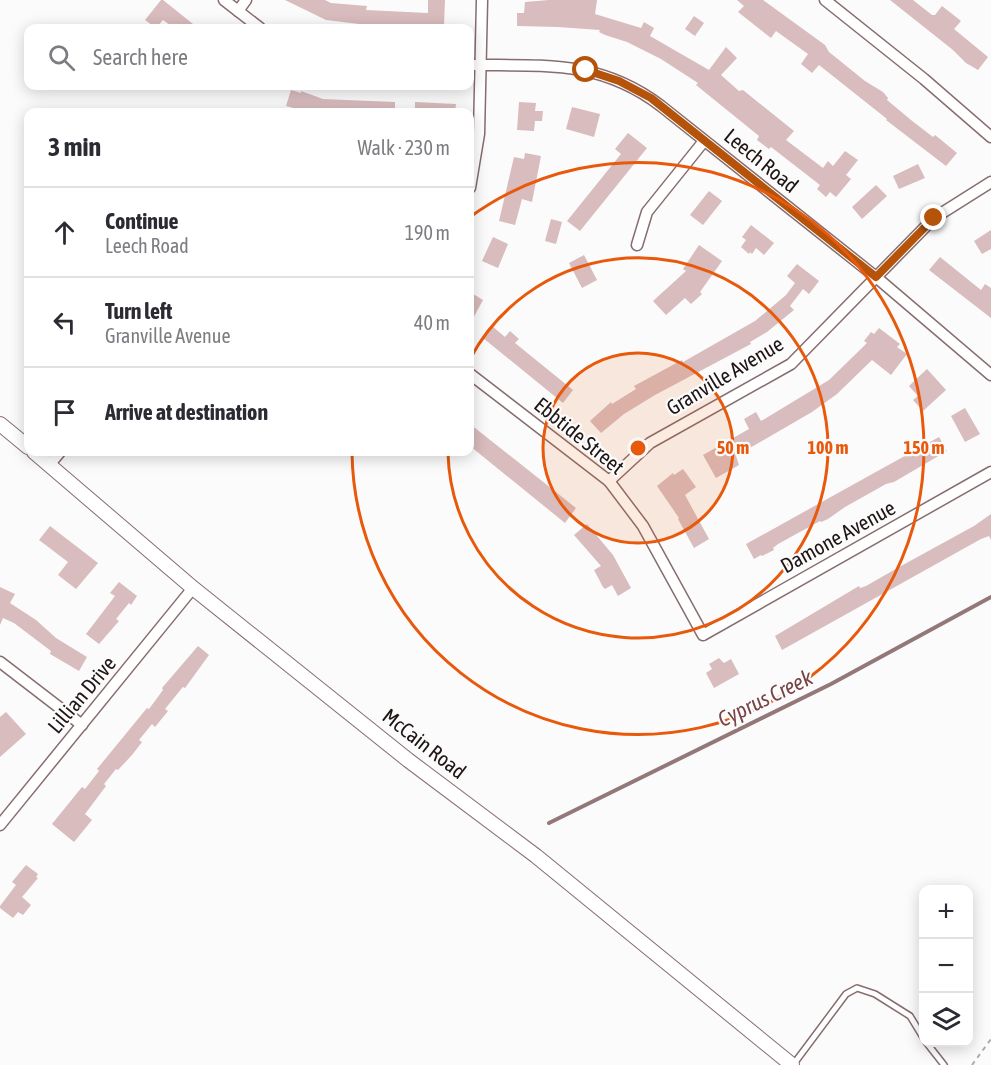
<!DOCTYPE html>
<html lang="en">
<head>
<meta charset="utf-8">
<style>
	:root { --surface:#fff; --page:#f7f7f7; --text:#2b2b33; --muted:#7c7c81; --line:#e1e1e2 }
	body { margin:0; font-family:"Asap Condensed",sans-serif; background:var(--page); color:var(--text) }
	.controls { position:absolute; right:18px; bottom:18px; display:grid; overflow:hidden; border-radius:12px; box-shadow:0 3px 15px #0003 }
	.controls button { width:54px; height:54px; display:grid; place-items:center; padding:0; border:0; border-bottom:2px solid var(--line); background:var(--surface); color:var(--text); font:30px sans-serif }
	.stop { position:absolute; width:18px; height:18px; margin:-14px; border:4px solid #b45309; border-radius:50%; background:#fff }
	.stop.end { background:#b45309; border-color:#fff; box-shadow:0 2px 6px #0008 }
	.list { margin:0; padding:0; list-style:none }
	h2 { display:flex; justify-content:space-between; align-items:center; height:78px; margin:0; padding:0 24px; font-size:26px }
	h2 small { font-size:20px; font-weight:400; color:var(--muted) }
	.list li { display:grid; grid-template-columns:39px 1fr auto; gap:18px; align-items:center; box-sizing:border-box; height:90px; padding:0 24px; border-top:2px solid var(--line) }
	.list b { display:block; font-size:22px; white-space:nowrap }
	.list p { margin:0; font-size:20px; white-space:nowrap; color:var(--muted) }
	.list em { font-size:20px; font-style:normal; color:var(--muted) }
	.icon { flex:none; width:33px; height:33px; fill:none; stroke:currentColor; stroke-width:2; stroke-linecap:round; stroke-linejoin:round }
	.map { position:relative; flex:none; width:991px; height:1065px; overflow:hidden }
	.search { position:absolute; background:var(--surface); box-shadow:0 3px 15px #0003; left:24px; top:24px; width:450px; height:66px; display:flex; align-items:center; gap:15px; box-sizing:border-box; padding:0 21px; border-radius:12px; color:var(--muted); font-size:22px }
	.panel { position:absolute; background:var(--surface); box-shadow:0 3px 15px #0003; left:24px; top:108px; width:450px; height:348px; border-radius:12px }
	.map>svg:first-child { display:block }
	.lines { fill:none; stroke-linecap:round; stroke-linejoin:round }
	.stream { stroke:#947879; stroke-width:4 }
	.building { fill:#d9bcbd }
	.service-casing { stroke:#876d6e; stroke-width:8 }
	.minor-casing { stroke:#876d6e; stroke-width:13 }
	.tertiary-casing { stroke:#876d6e; stroke-width:16 }
	.path { stroke:#afabab; stroke-width:2; stroke-dasharray:4.5 4.5; stroke-linecap:butt }
	.service { stroke:#fff; stroke-width:5 }
	.minor { stroke:#fff; stroke-width:10 }
	.tertiary { stroke:#fff; stroke-width:14 }
	.route { stroke:#b45309; stroke-width:8 }
	.ring { fill:none; stroke:#e8590c; stroke-width:3 }
	.labels { text-anchor:middle; stroke-width:4.5; stroke-linejoin:round; paint-order:stroke }
	.street-label { font-size:21px; fill:#1e1414; stroke:#fbfbfb }
	.water-label { font-size:22px; font-style:italic; fill:#774346; stroke:#fbfbfb }
	.centre { fill:#e8590c; stroke:#fbfbfb; stroke-width:3 }
	.ring-label { font-size:18px; text-anchor:middle; font-weight:bold; fill:#e8590c; stroke:#fbfbfb; stroke-width:4.5; stroke-linejoin:round; paint-order:stroke }
</style>
</head>
<body>
<div class="map">
<svg width="991" height="1065" viewBox="0 0 991 1065">
	<rect width="100%" height="100%" fill="#fbfbfb"/>
	<g class="lines">
		<path class="stream" d="M549,823L831,684L991,597"/>
	</g>
	<g class="building">
		<path d="M161,0H163L198,28H174L163,20L156,28L145,20Z"/>
		<path d="M285,0H325L331,3L367,6L366,10L428,13V0H445L444,25L376,26L326,20Z"/>
		<path d="M549,0H597L595,14L641,28L644,22L654,28L650,36L709,70L726,47L737,58L721,75L739,91L743,90L794,131L786,140L823,168L828,161L833,166L845,151L858,160L846,175L851,179L836,197L830,192L826,197L817,189L820,185L771,147L769,149L757,140L759,136L696,85L698,83L661,59L627,42L605,35L599,32L600,30L558,27L517,26V13H524L525,2Z"/>
		<path d="M737,0H763L825,45L829,52L865,81L883,92L888,98L887,100L911,120L933,137L935,135L940,139L957,153L946,166L886,120L887,119L819,65L812,73L801,64L808,54L776,31L771,38L738,12L744,6Z"/>
		<path d="M890,0H913L932,15H935L942,6L961,21L954,29L988,57L978,70L966,63L953,50Z"/>
		<path d="M694,16L704,23L695,36L685,29Z"/>
		<path d="M291,90L301,93V91L323,99L395,102V112H309L286,106Z"/>
		<path d="M415,102L456,104L455,112H415Z"/>
		<path d="M519,102L536,103L535,111H543L542,121H535L534,131L517,130Z"/>
		<path d="M572,107L600,114L594,137L566,129Z"/>
		<path d="M628,133L647,148L580,231L567,221L621,154L615,149Z"/>
		<path d="M525,153L541,156L532,202L522,199L515,225L499,221L514,157L524,159Z"/>
		<path d="M918,164L925,178L899,189L893,176Z"/>
		<path d="M876,185L887,196L862,219L852,207Z"/>
		<path d="M709,191L722,201L703,225L690,215Z"/>
		<path d="M551,219L562,222L556,244L545,241Z"/>
		<path d="M751,225L774,243L764,255L756,248L752,254L750,252L749,254L741,247L746,240L742,237Z"/>
		<path d="M991,230V249L982,254L974,241Z"/>
		<path d="M493,237L508,244L498,268L482,261Z"/>
		<path d="M699,245L722,261L700,292L702,294L691,304L685,298L666,315L653,301L686,271L683,269Z"/>
		<path d="M584,255L597,280L582,288L569,263Z"/>
		<path d="M940,257L981,290L985,284L991,288V318L929,270Z"/>
		<path d="M797,264L819,281L809,294L803,289L790,306L794,310L767,332L750,342L751,344L655,395L624,414L601,433L590,421L611,402L612,404L636,389L634,386L682,360L683,362L755,321L786,295L795,283L787,276Z"/>
		<path d="M470,292L483,300L470,324Z"/>
		<path d="M492,326L505,337L510,331L519,339L515,343L573,390L563,403L483,338Z"/>
		<path d="M879,328L900,344L897,347L907,354L891,375L872,360L837,394L812,412L736,456L739,465L716,478L703,455L749,429L744,419L756,412L761,421L829,380L867,343L864,341L871,332L874,334Z"/>
		<path d="M927,369L946,390L923,411L913,400L918,396L909,386Z"/>
		<path d="M965,408L980,434L965,442L951,416Z"/>
		<path d="M470,424L576,508L565,523L470,446Z"/>
		<path d="M939,437L947,451L894,482L886,484L845,507L828,519L821,522L820,521L778,544L773,548L774,550L762,556L761,555L754,559L746,544Z"/>
		<path d="M683,469L696,487L685,495L709,539L694,548L678,519L679,518L657,486L673,473L674,475Z"/>
		<path d="M991,514V540L989,536L981,539L782,650L775,636L859,586L860,588L866,586L901,566L974,526Z"/>
		<path d="M587,524L613,555L631,588L618,596L612,585L605,589L603,587L594,570L601,566L574,535Z"/>
		<path d="M50,526L98,563L76,589L58,575L68,562L39,540Z"/>
		<path d="M119,582L137,596L131,605L129,603L116,619L119,621L99,644L86,634L115,596L110,593Z"/>
		<path d="M0,587L15,594L10,603L36,620L56,638L87,657L79,671L50,654L51,651L14,623L3,618L0,625Z"/>
		<path d="M198,646L209,655L185,688L183,687L182,688L165,709L168,711L155,727L152,724L139,740L142,742L132,755L118,770L116,769L104,784L106,786L85,814L92,820L74,842L52,824L82,787L85,789L99,771L97,769L147,708L149,709L163,690L162,688Z"/>
		<path d="M719,658L724,663L731,659L739,674L714,688L706,673L712,669L709,664Z"/>
		<path d="M6,712L26,734L0,757V717Z"/>
		<path d="M26,865L38,874L36,877L38,878L22,897L31,905L23,915L18,912L13,918L0,908V906L16,885L12,882Z"/>
	</g>
	<g class="lines">
		<g class="service-casing">
			<g id="service">
				<path d="M926,1042L944,1065"/>
				<path d="M793,1065L846,994L857,988L875,994L910,1016L924,1039"/>
			</g>
		</g>
		<g class="minor-casing">
			<g id="minor">
				<path d="M224,0L260,28"/>
				<path d="M825,0L924,79L991,137"/>
				<path d="M238,11L246,0"/>
				<path d="M470,65C543,66 599,59 661,106L876,277L991,375"/>
				<path d="M470,188L479,134L482,0"/>
				<path d="M637,245L647,212L704,141"/>
				<path d="M470,374L609,481L643,526L703,635L991,472"/>
				<path d="M49,465L60,452"/>
				<path d="M609,481L650,443L791,364L934,218L991,182"/>
				<path d="M0,662L82,725"/>
				<path d="M0,825L193,588"/>
			</g>
		</g>
		<g class="tertiary-casing">
			<g id="tertiary">
				<path d="M0,424L28,447"/>
				<path d="M34,452L193,588L408,760L536,856L792,1065"/>
			</g>
		</g>
		<path class="path" d="M972,1065L991,1039"/>
		<use href="#service" class="service"/>
		<use href="#minor" class="minor"/>
		<use href="#tertiary" class="tertiary"/>
	</g>
	<g class="lines">
		<path class="route" d="M586,70L619,81L651,98L876,277L934,218"/>
	</g>
	<circle cx="638" cy="448" r="95" fill="#e8590c" fill-opacity=".12"/>
	<g class="ring">
		<circle cx="638" cy="448" r="95"/>
		<path d="M470 359A190 190 0 1 1 448 453"/>
		<path d="M470 217A286 286 0 1 1 352 453"/>
	</g>
	<g class="labels">
		<g class="street-label">
			<text transform="translate(761 161) rotate(39)" y="7">Leech Road</text>
			<text transform="translate(725 376) rotate(-31)" y="7">Granville Avenue</text>
			<text transform="translate(579 436) rotate(39)" y="7">Ebbtide Street</text>
			<text transform="translate(838 537) rotate(-29)" y="7">Damone Avenue</text>
			<text transform="translate(82 695) rotate(-50)" y="7">Lillian Drive</text>
			<text transform="translate(424 744) rotate(38)" y="7">McCain Road</text>
		</g>
		<g class="water-label">
			<text transform="translate(765 698) rotate(-26)" y="8">Cyprus Creek</text>
		</g>
	</g>
	<circle cx="638" cy="448" r="9" class="centre"/>
	<g class="ring-label">
		<text x="733" y="454">50 m</text>
		<text x="828" y="454">100 m</text>
		<text x="924" y="454">150 m</text>
	</g>
</svg>
<div class="controls">
<button>+</button>
<button>−</button>
<button><svg class="icon" aria-label="layers" viewBox="0 0 24 24"><path d="M12 4l9 5-9 5-9-5zM3 14l9 5 9-5"/></svg></button>
</div>
<div class="stop" style="left:586px;top:70px"></div>
<div class="stop end" style="left:934px;top:218px"></div>
<div class="search"><svg class="icon" aria-label="search" viewBox="0 0 24 24"><circle cx="10" cy="10" r="6"/><path d="M15 15l6 6"/></svg>Search here</div>
<section class="panel">
<h2>3 min<small>Walk · 230 m</small></h2>
<ul class="list">
<li><svg class="icon" aria-label="ahead" viewBox="0 0 24 24"><path d="M12 20V5M6 11l6-6 6 6"/></svg><div><b>Continue</b><p>Leech Road</p></div><em>190 m</em></li>
<li><svg class="icon" aria-label="left" viewBox="0 0 24 24"><path d="M17 20v-9H6M10 6l-5 5 5 5"/></svg><div><b>Turn left</b><p>Granville Avenue</p></div><em>40 m</em></li>
<li><svg class="icon" aria-label="arrive" viewBox="0 0 24 24"><path d="M6 21V4h12l-3 4 3 4H6"/></svg><div><b>Arrive at destination</b></div></li>
</ul>
</section>
</div>
</body>
</html>
